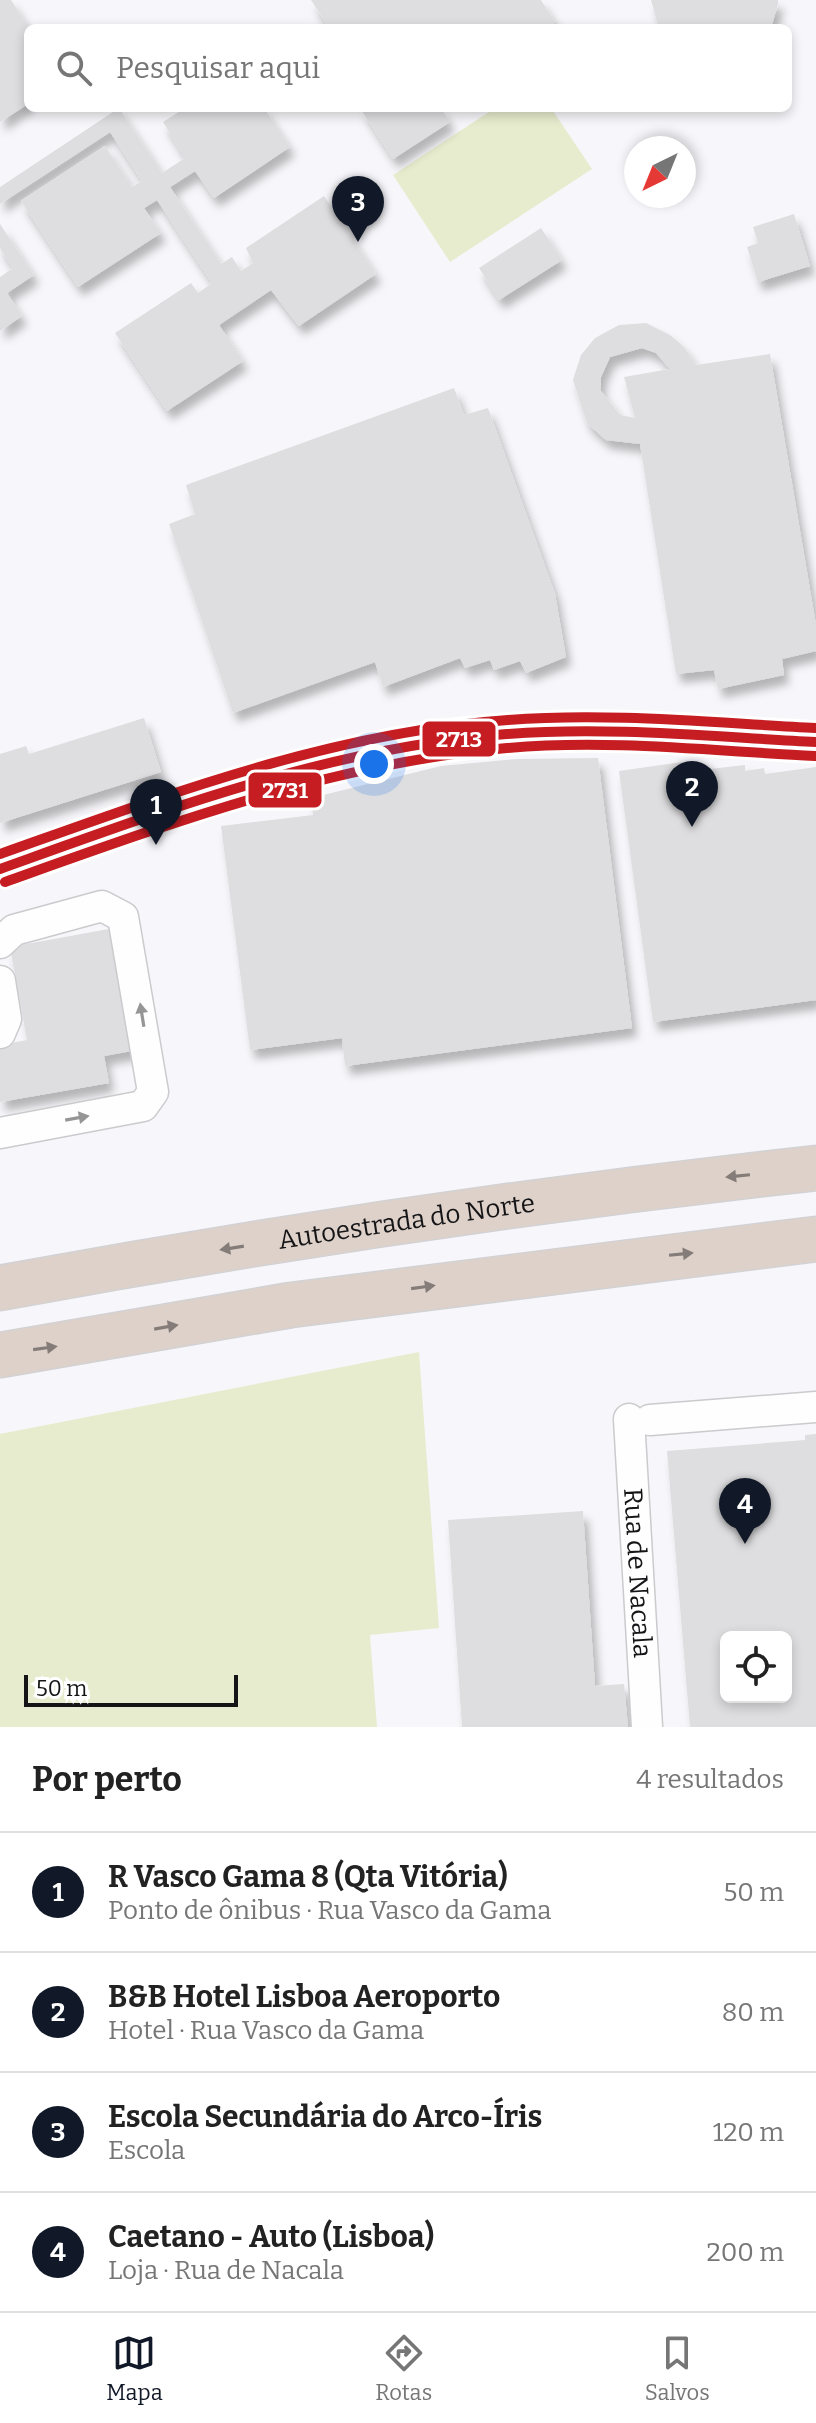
<!DOCTYPE html>
<html lang="pt">
<head>
<meta charset="utf-8">
<style>
	:root { --surface:#fff; --page:#f2f2f2; --text:#222; --muted:#767676; --line:#e0e0e0; --accent:#111827 }
	body { margin:0; font-family:Bitter,serif; background:var(--page); color:var(--text) }
	.controls { position:absolute; right:24px; bottom:24px; display:grid; overflow:hidden; border-radius:12px; box-shadow:0 4px 12px #0003 }
	.controls button { width:72px; height:72px; display:grid; place-items:center; padding:0; border:0; border-bottom:2px solid var(--line); background:var(--surface); color:var(--text); font:40px sans-serif }
	.compass { position:absolute; left:624px; top:136px; width:72px; height:72px; border-radius:50%; background:var(--surface); box-shadow:0 4px 12px #0003; rotate:223deg }
	.scale { position:absolute; left:24px; bottom:20px; width:214px; box-sizing:border-box; padding-left:8px; border:4px solid #151517; border-top:0; font-size:22px; line-height:28px; white-space:nowrap; color:#151517; -webkit-text-stroke:6px #fff; paint-order:stroke }
	.you { position:absolute; left:374px; top:764px; width:28px; height:28px; margin:-20px; border:6px solid #fff; border-radius:50%; background:#1a73e8; box-shadow:0 0 0 12px #1a73e833 }
	.badge { display:grid; place-items:center; width:52px; height:52px; border-radius:50%; background:var(--accent); color:#fff; font-size:26px; font-weight:700 }
	.pin { position:absolute; translate:-50% -66px; filter:drop-shadow(0 2px 4px #0008) }
	.pin::after { content:''; position:absolute; top:42px; width:28px; height:24px; background:inherit; clip-path:polygon(0 0,100% 0,50% 100%) }
	.list { margin:0; padding:0; list-style:none }
	h2 { display:flex; justify-content:space-between; align-items:center; height:104px; margin:0; padding:0 32px; font-size:34px }
	h2 small { font-size:26px; font-weight:400; color:var(--muted) }
	.list li { display:grid; grid-template-columns:52px 1fr auto; gap:24px; align-items:center; box-sizing:border-box; height:120px; padding:0 32px; border-top:2px solid var(--line) }
	.list b { display:block; font-size:30px; white-space:nowrap }
	.list p { margin:0; font-size:26px; white-space:nowrap; color:var(--muted) }
	.list em { font-size:26px; font-style:normal; color:var(--muted) }
	.icon { flex:none; width:44px; height:44px; fill:none; stroke:currentColor; stroke-width:2; stroke-linecap:round; stroke-linejoin:round }
	.map { position:relative; flex:none; width:816px; height:1727px; overflow:hidden }
	.search { position:absolute; background:var(--surface); box-shadow:0 4px 12px #0003; left:24px; right:24px; top:24px; height:88px; display:flex; align-items:center; gap:20px; box-sizing:border-box; padding:0 28px; border-radius:12px; color:var(--muted); font-size:30px }
	.sheet { height:584px; background:var(--surface) }
	nav { display:flex; justify-content:space-around; align-items:center; box-sizing:border-box; height:112px; border-top:2px solid var(--line); background:var(--surface); font-size:22px; color:var(--muted) }
	nav a { display:grid; justify-items:center; gap:4px }
	nav .on { color:var(--accent) }
	.map>svg:first-child { display:block }
	.green { fill:#e7ecce }
	.building { fill:#dedee0; fill-rule:evenodd; filter:url(#shadow) }
	.lines { fill:none; stroke-linecap:round; stroke-linejoin:round }
	.minor-casing { stroke:#cbcacd; stroke-width:33 }
	.highway-casing { stroke:#d2d2d4; stroke-width:47 }
	.minor { stroke:#fefefe; stroke-width:30 }
	.highway { stroke:#ded1c9; stroke-width:44 }
	.bus-1-casing { stroke:#fff; stroke-width:16 }
	.bus-2-casing { stroke:#fff; stroke-width:16 }
	.bus-3-casing { stroke:#fff; stroke-width:16 }
	.bus-1 { stroke:#c61d23; stroke-width:10 }
	.bus-2 { stroke:#c61d23; stroke-width:10 }
	.bus-3 { stroke:#c61d23; stroke-width:10 }
	.oneway { fill:#959596 }
	.oneway2 { fill:#847c79 }
	.labels { text-anchor:middle; stroke-width:7; stroke-linejoin:round; paint-order:stroke }
	.street-label { font-size:26px; fill:#151517; stroke:#fff }
	.line-badge { stroke:#fff; stroke-width:3 }
	.badge-label { font-size:22px; text-anchor:middle; font-weight:bold; fill:#fff }
</style>
</head>
<body>
<div class="map">
<svg width="816" height="1727" viewBox="0 0 816 1727">
	<defs>
		<filter id="shadow"><feDropShadow dx="5" dy="9" stdDeviation="4" flood-color="#0004"/></filter>
	</defs>
	<rect width="100%" height="100%" fill="#f7f6fa"/>
	<g class="green">
		<path d="M495,108H551L592,169L450,262L393,175Z"/>
		<path d="M419,1352L439,1628L370,1635L377,1727H0V1434Z"/>
	</g>
	<g class="building">
		<path d="M0,0H11L29,28L28,104L0,122Z"/>
		<path d="M311,0H541L555,22L547,28H329Z"/>
		<path d="M651,0H778V4L771,28H659Z"/>
		<path d="M119,108L162,173L185,158L163,122L185,108H264L290,147L214,198L195,171L170,187L221,264L232,257L241,271L253,263L246,248L324,196L376,274L299,326L271,290L219,325L243,361L167,411L115,333L191,283L198,293L212,283L157,200L144,208L161,233L78,287L21,201L105,146L132,187L142,181L110,132L0,204V187Z"/>
		<path d="M360,108H441L450,122L393,159Z"/>
		<path d="M794,214L810,266L758,282L747,247L758,243L753,227Z"/>
		<path d="M0,224L34,275L7,293L22,316L0,331V277L13,268L0,248Z"/>
		<path d="M541,228L562,260L499,300L479,268Z"/>
		<path d="M646,323L670,335L684,347L696,365L770,354L816,625V651L782,659L784,675L718,689L714,670L676,674L640,444L606,440L587,423L573,380L581,355L595,338L619,325ZM642,348L656,353L670,369L624,377L635,418L620,415L601,391V377L610,357Z"/>
		<path d="M454,388L464,415L488,408L555,594L566,657L526,673L520,661L494,670L490,660L465,668L460,658L383,687L375,662L233,713L169,524L195,514L186,485Z"/>
		<path d="M144,718L161,772L0,823V754L26,746L29,754Z"/>
		<path d="M598,758L632,1028L345,1066L342,1038L250,1050L221,826L313,815L311,798L441,766L516,759Z"/>
		<path d="M682,762L684,772L745,765V771L764,768L765,774L816,767V1000L653,1022L619,771Z"/>
		<path d="M114,928L137,1050L104,1056L109,1083L0,1102V1045L27,1040L10,947Z"/>
		<path d="M816,1434V1727H690L667,1451L805,1440V1435ZM726,1637H786V1697H726Z"/>
		<path d="M583,1511L595,1686L624,1684L628,1727H462L448,1520Z"/>
	</g>
	<g class="lines">
		<g class="minor-casing">
			<g id="minor">
				<path d="M0,869C152,815 304,758 465,738C580,723 700,737 816,742"/>
				<path d="M0,943L14,930L102,906L123,917L153,1092L143,1106L0,1133"/>
				<path d="M0,981L6,1019L0,1033"/>
				<path id="s1" d="M629,1419L647,1727"/>
				<path d="M650,1420L816,1407"/>
			</g>
		</g>
		<g class="highway-casing">
			<g id="highway">
				<path id="s2" d="M0,1288C270,1238 543,1198 816,1168"/>
				<path d="M0,1355L291,1305L816,1239"/>
			</g>
		</g>
		<use href="#minor" class="minor"/>
		<use href="#highway" class="highway"/>
		<g class="bus-1-casing">
			<path id="bus-1" d="M0,869C165,810 332,747 507,734C610,726 714,737 816,742"/>
		</g>
		<g class="bus-2-casing">
			<path id="bus-2" d="M5,882C168,824 333,763 507,748C609,739 713,751 815,756"/>
		</g>
		<g class="bus-3-casing">
			<path id="bus-3" d="M0,854C164,796 332,732 508,720C610,712 714,723 816,728"/>
		</g>
		<use href="#bus-1" class="bus-1"/>
		<use href="#bus-2" class="bus-2"/>
		<use href="#bus-3" class="bus-3"/>
	</g>
	<defs><path id="oneway-solid" d="M-6-.8H1V-3.2L6.5 0L1 3.2V.8H-6Z" transform="scale(2)"/></defs>
	<g class="oneway">
		<use href="#oneway-solid" transform="translate(142 1015) rotate(-99)"/>
		<use href="#oneway-solid" transform="translate(77 1118) rotate(-10)"/>
	</g>
	<g class="oneway2">
		<use href="#oneway-solid" transform="translate(738 1176) rotate(174)"/>
		<use href="#oneway-solid" transform="translate(232 1248) rotate(171)"/>
		<use href="#oneway-solid" transform="translate(681 1254) rotate(-6)"/>
		<use href="#oneway-solid" transform="translate(423 1287) rotate(-8)"/>
		<use href="#oneway-solid" transform="translate(166 1327) rotate(-10)"/>
		<use href="#oneway-solid" transform="translate(45 1348) rotate(-8)"/>
	</g>
	<g class="labels">
		<g class="street-label">
			<text dy="9" stroke="none"><textPath href="#s2" startOffset="412">Autoestrada do Norte</textPath></text>
			<text dy="9" stroke="none"><textPath href="#s1" startOffset="154">Rua de Nacala</textPath></text>
		</g>
	</g>
	<g class="line-badge">
		<rect x="421" y="720" width="76" height="38" rx="8" fill="#c61d23"/>
		<rect x="247" y="771" width="76" height="38" rx="8" fill="#c61d23"/>
	</g>
	<g class="badge-label">
		<text x="459" y="747">2713</text>
		<text x="285" y="798">2731</text>
	</g>
</svg>
<div class="controls">
<button><svg class="icon" aria-label="locate" viewBox="0 0 24 24"><circle cx="12" cy="12" r="6"/><path d="M12 2v4M12 18v4M2 12h4M18 12h4"/></svg></button>
</div>
<svg class="compass" viewBox="-18 -18 36 36"><path d="M0-13l5 13h-10z" fill="#e53935"/><path d="M0 13l5-13h-10z" fill="#767676"/></svg>
<div class="scale">50 m</div>
<div class="you"></div>
<div class="pin badge" style="left:156px;top:845px">1</div>
<div class="pin badge" style="left:692px;top:827px">2</div>
<div class="pin badge" style="left:358px;top:242px">3</div>
<div class="pin badge" style="left:745px;top:1544px">4</div>
<div class="search"><svg class="icon" aria-label="search" viewBox="0 0 24 24"><circle cx="10" cy="10" r="6"/><path d="M15 15l6 6"/></svg>Pesquisar aqui</div>
</div>
<section class="sheet">
<h2>Por perto<small>4 resultados</small></h2>
<ul class="list">
<li><span class="badge">1</span><div><b>R Vasco Gama 8 (Qta Vitória)</b><p>Ponto de ônibus · Rua Vasco da Gama</p></div><em>50 m</em></li>
<li><span class="badge">2</span><div><b>B&amp;B Hotel Lisboa Aeroporto</b><p>Hotel · Rua Vasco da Gama</p></div><em>80 m</em></li>
<li><span class="badge">3</span><div><b>Escola Secundária do Arco-Íris</b><p>Escola</p></div><em>120 m</em></li>
<li><span class="badge">4</span><div><b>Caetano - Auto (Lisboa)</b><p>Loja · Rua de Nacala</p></div><em>200 m</em></li>
</ul>
</section>
<nav>
<a class="on"><svg class="icon" aria-label="map" viewBox="0 0 24 24"><path d="M3 6l6-2 6 2 6-2v14l-6 2-6-2-6 2zM9 4v14M15 6v14"/></svg>Mapa</a>
<a><svg class="icon" aria-label="directions" viewBox="0 0 24 24"><path d="M12 3l9 9-9 9-9-9zM9 14v-3h6M13 9l2 2-2 2"/></svg>Rotas</a>
<a><svg class="icon" aria-label="saved" viewBox="0 0 24 24"><path d="M7 4h10v16l-5-4-5 4z"/></svg>Salvos</a>
</nav>
</body>
</html>
